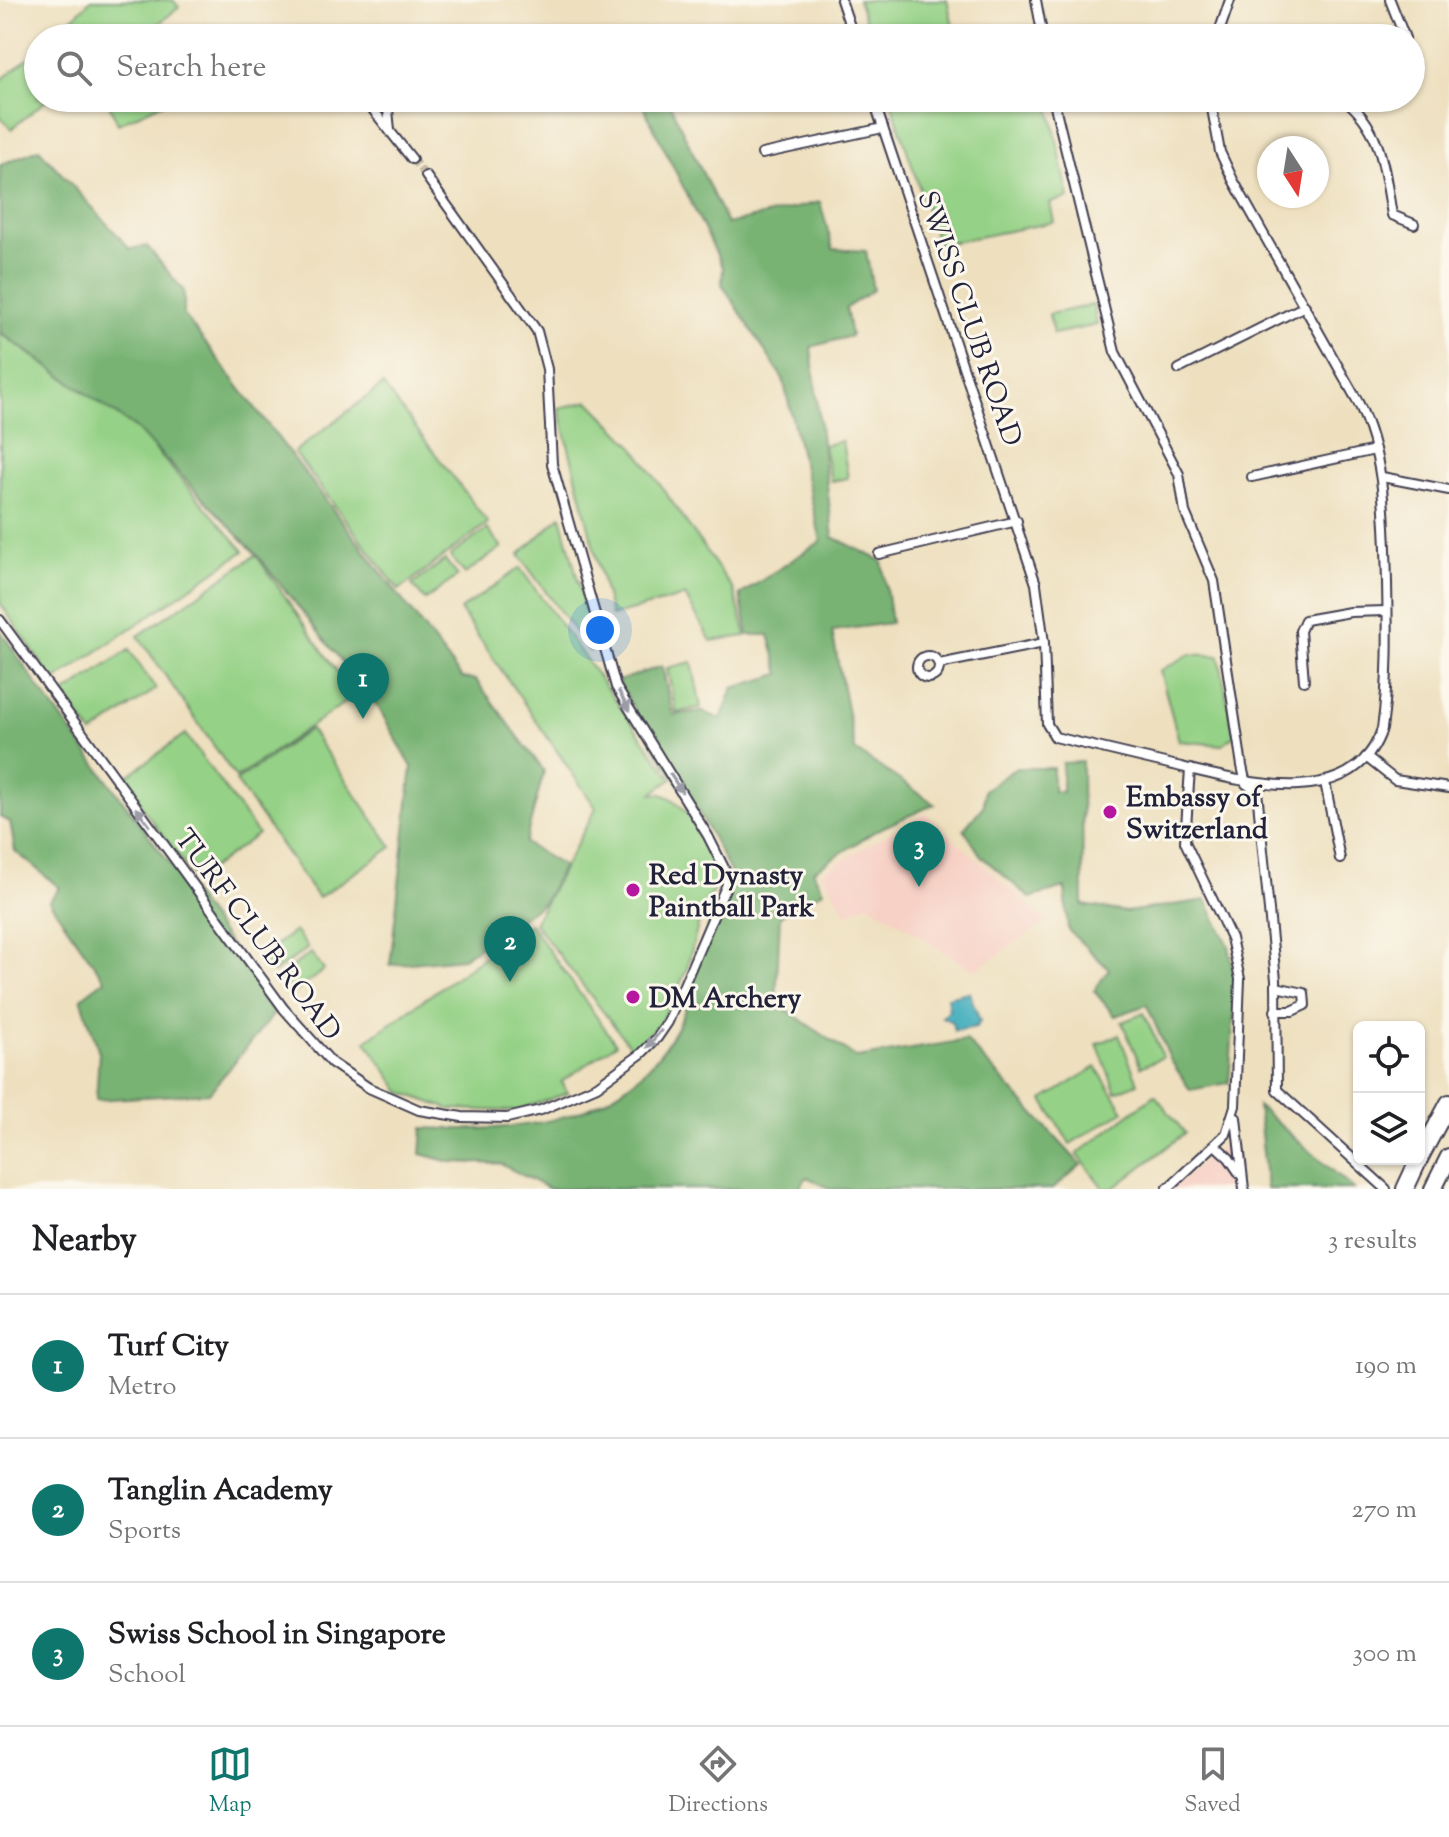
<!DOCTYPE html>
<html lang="en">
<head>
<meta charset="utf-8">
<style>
	:root { --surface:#fff; --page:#f2f2f2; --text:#202124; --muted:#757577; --line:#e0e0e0; --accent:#0f766e }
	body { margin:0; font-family:"Sorts Mill Goudy",serif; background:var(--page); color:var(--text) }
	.controls { position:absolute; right:24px; bottom:24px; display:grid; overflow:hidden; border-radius:12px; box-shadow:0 2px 6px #0004 }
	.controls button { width:72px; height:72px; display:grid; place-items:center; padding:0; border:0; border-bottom:2px solid var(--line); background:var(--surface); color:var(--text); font:40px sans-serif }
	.compass { position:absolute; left:1257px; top:136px; width:72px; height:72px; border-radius:50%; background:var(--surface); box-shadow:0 2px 6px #0004; rotate:168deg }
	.you { position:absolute; left:600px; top:630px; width:28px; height:28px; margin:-20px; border:6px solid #fff; border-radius:50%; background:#1a73e8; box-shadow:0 0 0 12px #1a73e833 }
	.badge { display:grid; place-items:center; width:52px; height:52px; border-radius:50%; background:var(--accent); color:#fff; font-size:26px; font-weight:700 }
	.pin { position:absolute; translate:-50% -66px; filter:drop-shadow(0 2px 4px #0008) }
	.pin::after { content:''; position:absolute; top:42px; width:28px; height:24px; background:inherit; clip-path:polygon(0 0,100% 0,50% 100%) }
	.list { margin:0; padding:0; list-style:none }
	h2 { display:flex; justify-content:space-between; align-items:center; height:104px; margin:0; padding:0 32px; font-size:34px }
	h2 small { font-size:26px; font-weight:400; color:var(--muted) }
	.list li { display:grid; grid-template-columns:52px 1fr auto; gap:24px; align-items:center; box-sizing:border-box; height:144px; padding:0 32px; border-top:2px solid var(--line) }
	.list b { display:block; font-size:30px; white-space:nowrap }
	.list p { margin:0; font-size:26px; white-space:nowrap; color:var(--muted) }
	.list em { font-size:26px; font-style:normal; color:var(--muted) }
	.icon { flex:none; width:44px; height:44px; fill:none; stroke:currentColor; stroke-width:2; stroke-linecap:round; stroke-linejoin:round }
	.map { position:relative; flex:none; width:1449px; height:1189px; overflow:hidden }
	.search { position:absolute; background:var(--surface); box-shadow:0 2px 6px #0004; left:24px; right:24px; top:24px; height:88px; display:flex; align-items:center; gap:20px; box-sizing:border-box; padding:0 28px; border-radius:44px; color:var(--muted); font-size:30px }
	.sheet { height:536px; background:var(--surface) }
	nav { display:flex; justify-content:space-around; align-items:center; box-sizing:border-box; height:112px; border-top:2px solid var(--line); background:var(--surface); font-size:22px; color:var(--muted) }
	nav a { display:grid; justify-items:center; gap:4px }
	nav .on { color:var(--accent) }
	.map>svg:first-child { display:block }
	.built { fill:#f7d1c6 }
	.green { fill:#95d186; stroke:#5c7a60; stroke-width:2 }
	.forest { fill:#78b373; stroke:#4d6a57; stroke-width:2 }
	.water { fill:#3dacbb; stroke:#30677b; stroke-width:2 }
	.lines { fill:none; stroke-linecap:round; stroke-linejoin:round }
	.minor-tunnel { stroke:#c5baa5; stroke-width:8; stroke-dasharray:8 4; stroke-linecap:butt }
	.minor-casing { stroke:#413e4f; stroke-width:12 }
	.motorway-casing { stroke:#413e4f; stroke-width:20 }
	.minor { stroke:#fff; stroke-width:8 }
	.motorway { stroke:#fff; stroke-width:16 }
	.oneway { fill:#9c9ca7 }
	.poi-dot { fill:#b5179e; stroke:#fbf7ec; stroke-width:3 }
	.labels { text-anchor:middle; stroke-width:6; stroke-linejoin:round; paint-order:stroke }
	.street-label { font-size:28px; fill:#22223b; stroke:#fbf7ec }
	.poi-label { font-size:28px; font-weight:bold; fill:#22223b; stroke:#fbf7ec; text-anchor:start }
</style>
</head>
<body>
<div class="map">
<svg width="1449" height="1189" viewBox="0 0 1449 1189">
	<rect width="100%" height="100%" fill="#fbf7ec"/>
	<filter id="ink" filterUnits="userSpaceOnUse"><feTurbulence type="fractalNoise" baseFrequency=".0125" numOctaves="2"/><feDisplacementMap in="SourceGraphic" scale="16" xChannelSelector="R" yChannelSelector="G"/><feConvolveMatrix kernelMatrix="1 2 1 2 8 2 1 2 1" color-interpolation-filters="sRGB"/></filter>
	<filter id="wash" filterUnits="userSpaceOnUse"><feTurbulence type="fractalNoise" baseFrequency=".006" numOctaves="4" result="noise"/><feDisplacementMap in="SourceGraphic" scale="32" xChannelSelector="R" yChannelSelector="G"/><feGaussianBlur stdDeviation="1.8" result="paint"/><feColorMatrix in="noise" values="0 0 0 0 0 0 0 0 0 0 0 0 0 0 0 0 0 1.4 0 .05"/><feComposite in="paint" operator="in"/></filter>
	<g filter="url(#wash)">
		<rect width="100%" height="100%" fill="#eee0bf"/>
		<g class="built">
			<path d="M925,813L1047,922L974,971L868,903L847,914L821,872Z"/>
			<path d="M1229,1139L1233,1189H1172Z"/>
		</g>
		<g class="green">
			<path d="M91,0H173L179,7L141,38H52Z"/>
			<path d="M858,0H947L956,38H871Z"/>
			<path d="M38,50V98H49L11,129L0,116V81Z"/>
			<path d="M106,98H174L118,124Z"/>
			<path d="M890,98H1048L1069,198L1050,203L1054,222L938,245Z"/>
			<path d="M1093,305L1097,325L1053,334L1049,314Z"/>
			<path d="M0,333L138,430L244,551L54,681L0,603Z"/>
			<path d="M383,385L488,523L399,590L294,452Z"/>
			<path d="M589,401L634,447L734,591L746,636L711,641L685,596L611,616L559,408Z"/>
			<path d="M842,441L848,478L831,481L824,445Z"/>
			<path d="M561,516L596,649L589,651L519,555Z"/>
			<path d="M487,529L502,547L465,574L450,556Z"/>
			<path d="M256,555L354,696L236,778L138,636Z"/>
			<path d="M445,560L458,576L425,600L412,585Z"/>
			<path d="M520,568L672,779L651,794C685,787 709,853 721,877L702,910L686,972L661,1022L633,1050L534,923L596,808L460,610Z"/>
			<path d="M129,650L156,689L92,734L64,694Z"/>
			<path d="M1190,654L1219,656L1234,735L1222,745L1179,741L1160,671Z"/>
			<path d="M692,662L701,707L676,713L667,668Z"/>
			<path d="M310,729L392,847L318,898L236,781Z"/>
			<path d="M185,734L258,834L196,880L122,780Z"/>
			<path d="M530,924L616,1044L561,1082L568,1093L515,1111L449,1109L401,1092L366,1041Z"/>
			<path d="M295,931L308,948L273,973L260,956Z"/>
			<path d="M311,953L324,970L289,996L276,978Z"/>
			<path d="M1144,1013L1163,1057L1141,1067L1122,1022Z"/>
			<path d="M1119,1035L1138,1083L1116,1092L1097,1044Z"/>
			<path d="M1096,1067L1124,1111L1070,1144L1043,1100Z"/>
			<path d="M1155,1095L1185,1133L1113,1189H1104L1077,1154Z"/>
		</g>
		<g class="forest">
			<path d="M639,98H667L727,224L820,202L833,249L866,251L873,290L846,308L851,336L811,347L833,537L882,561L891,623L832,631L855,750L935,804L877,830L813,871L823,891L780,916L776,1003L857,1058L966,1040L1081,1165L1053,1189H831L807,1177L799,1189H549L501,1164L451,1162L421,1154L423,1128C528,1134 638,1121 685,1010C694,988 694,962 703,940C711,920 725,900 735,881L701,816L658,753L618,681L662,666L673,715L701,711L721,719L733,688L780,674L769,635H748L740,595L821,541L783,379L722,284L723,267Z"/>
			<path d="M39,149L130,249L147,246L184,291V315L462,678L476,680L544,771L525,843L563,866L544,902L463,958L390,965L412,767L378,707L256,554L138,430L0,332V165Z"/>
			<path d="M0,630L39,688L278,1009L209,1093L96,1100L99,1052L81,998L105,980L49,901L60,888L15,851L10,822L0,817Z"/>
			<path d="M1082,762L1083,905L1126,912L1206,900L1229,946L1236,987L1229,1083L1190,1090L1170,1059L1147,1005L1115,1016L1094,991L1109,969L1068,930L1065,888L1030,898L981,856L964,829L984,805V790L1016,768H1053V791L1062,792V763Z"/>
			<path d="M1258,1106L1354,1189H1267Z"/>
		</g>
		<path class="water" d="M969,992L980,1021L976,1027L954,1031L952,1022L942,1017L949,1010L947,997Z"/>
	</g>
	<g filter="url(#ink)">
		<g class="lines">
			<path class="minor-tunnel" d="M412,159L426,176"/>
			<g class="minor-casing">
				<g id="minor">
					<path d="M841,0L854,38"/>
					<path d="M1036,0L1043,38"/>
					<path d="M1390,0L1405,38"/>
					<path d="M1217,38L1230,0"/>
					<path d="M371,98L370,106L412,159"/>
					<path d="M387,98L390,131"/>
					<path d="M873,98L1036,584L1044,643L1047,724L1055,737C1093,746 1131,755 1169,764C1233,779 1353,817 1382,729C1389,680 1388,631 1387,582C1385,520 1386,459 1358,402L1233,180L1220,152L1210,98"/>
					<path d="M1053,98L1115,352L1179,474L1185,512L1214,581L1242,766L1246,784L1257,791L1276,980L1277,1090L1386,1189"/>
					<path d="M1343,98C1382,128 1384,168 1392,215L1414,224"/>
					<path d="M762,154L883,128"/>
					<path d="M1179,369L1305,306"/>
					<path d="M1252,477L1375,450"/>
					<path d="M1382,477L1449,490"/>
					<path d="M879,554L1017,521"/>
					<path d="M0,620L284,1009L332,1063L369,1088L419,1110L462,1117L507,1118L541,1110L597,1086L641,1054L657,1038L668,1022L727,884L725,870L708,836L616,687L552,464L547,369L537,331L426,176"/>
					<circle cx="928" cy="667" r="11"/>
					<path d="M939,664L1044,643"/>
					<path d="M1304,681L1300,631L1305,620L1350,612L1387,611"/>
					<path d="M1366,757L1395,780L1449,788"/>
					<path d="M1325,782L1340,859"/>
					<path d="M1275,1011H1292L1305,1005L1304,993L1276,987"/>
					<path d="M1236,1118L1244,1189"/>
					<path d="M1216,1146L1229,1158L1240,1174"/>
					<path d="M1167,1189L1226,1134L1235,1106L1240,979L1231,938L1185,842L1190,769"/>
				</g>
			</g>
			<g class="motorway-casing">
				<g id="motorway">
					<path d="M1419,1159L1449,1103"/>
					<path d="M1405,1189L1419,1159"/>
					<path d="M1433,1189L1449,1157"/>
				</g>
			</g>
			<use href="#minor" class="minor"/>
			<use href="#motorway" class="motorway"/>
		</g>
		<defs><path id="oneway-solid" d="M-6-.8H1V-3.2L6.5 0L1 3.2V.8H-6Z" transform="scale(2)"/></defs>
		<g class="oneway">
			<use href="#oneway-solid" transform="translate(624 701) rotate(61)"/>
			<use href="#oneway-solid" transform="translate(676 783) rotate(57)"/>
			<use href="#oneway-solid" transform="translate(143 817) rotate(-127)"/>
			<use href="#oneway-solid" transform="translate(654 1039) rotate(130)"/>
		</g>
	</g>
	<g class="poi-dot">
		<circle cx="1110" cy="812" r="8"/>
		<circle cx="633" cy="890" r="8"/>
		<circle cx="633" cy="997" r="8"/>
	</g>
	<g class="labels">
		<g class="street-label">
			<text transform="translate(971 318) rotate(71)" y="10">SWISS CLUB ROAD</text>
			<text transform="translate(259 934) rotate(53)" y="10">TURF CLUB ROAD</text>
		</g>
		<g class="poi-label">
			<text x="1126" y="806">Embassy of<tspan x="1126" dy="32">Switzerland</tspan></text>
			<text x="649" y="884">Red Dynasty<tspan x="649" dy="32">Paintball Park</tspan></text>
			<text x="649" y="1007">DM Archery</text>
		</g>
	</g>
</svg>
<div class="controls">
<button><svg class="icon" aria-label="locate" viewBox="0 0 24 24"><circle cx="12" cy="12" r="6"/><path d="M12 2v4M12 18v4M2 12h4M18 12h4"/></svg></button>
<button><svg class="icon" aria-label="layers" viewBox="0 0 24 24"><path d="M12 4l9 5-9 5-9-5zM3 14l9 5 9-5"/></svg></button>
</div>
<svg class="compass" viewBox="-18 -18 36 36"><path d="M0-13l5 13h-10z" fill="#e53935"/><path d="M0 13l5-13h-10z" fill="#757577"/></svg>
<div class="you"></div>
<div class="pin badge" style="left:363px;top:719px">1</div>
<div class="pin badge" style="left:510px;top:982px">2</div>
<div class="pin badge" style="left:919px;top:887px">3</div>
<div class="search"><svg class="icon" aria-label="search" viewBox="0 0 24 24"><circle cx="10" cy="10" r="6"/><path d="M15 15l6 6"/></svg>Search here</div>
</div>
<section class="sheet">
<h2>Nearby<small>3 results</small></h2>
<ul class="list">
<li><span class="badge">1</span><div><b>Turf City</b><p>Metro</p></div><em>190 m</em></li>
<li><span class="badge">2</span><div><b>Tanglin Academy</b><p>Sports</p></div><em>270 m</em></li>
<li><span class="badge">3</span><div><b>Swiss School in Singapore</b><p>School</p></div><em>300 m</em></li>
</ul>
</section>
<nav>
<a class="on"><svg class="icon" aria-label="map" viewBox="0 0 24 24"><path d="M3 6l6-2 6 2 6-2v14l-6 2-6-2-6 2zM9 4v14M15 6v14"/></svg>Map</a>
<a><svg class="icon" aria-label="directions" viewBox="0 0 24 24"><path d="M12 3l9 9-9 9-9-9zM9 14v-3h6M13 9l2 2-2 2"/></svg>Directions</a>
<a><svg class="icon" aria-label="saved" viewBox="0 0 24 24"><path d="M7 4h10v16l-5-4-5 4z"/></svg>Saved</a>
</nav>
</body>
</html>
